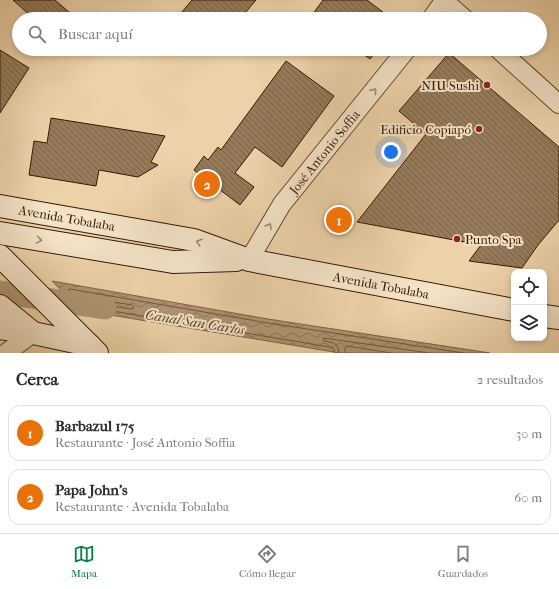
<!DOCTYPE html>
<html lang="es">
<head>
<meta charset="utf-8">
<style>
	:root { --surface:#fff; --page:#f7f7f7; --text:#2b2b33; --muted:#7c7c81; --line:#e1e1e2; --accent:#0b8043 }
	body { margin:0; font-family:"IM FELL French Canon",serif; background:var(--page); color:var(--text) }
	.controls { position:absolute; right:12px; bottom:12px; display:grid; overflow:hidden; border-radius:8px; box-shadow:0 2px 6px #0003 }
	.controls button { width:36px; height:36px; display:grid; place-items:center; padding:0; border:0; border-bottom:1px solid var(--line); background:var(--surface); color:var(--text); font:20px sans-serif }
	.you { position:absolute; left:391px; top:152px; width:14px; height:14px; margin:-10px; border:3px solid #fff; border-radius:50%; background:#1a73e8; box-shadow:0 0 0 6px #1a73e833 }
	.badge { display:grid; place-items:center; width:26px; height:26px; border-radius:50%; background:var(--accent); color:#fff; font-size:13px; font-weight:700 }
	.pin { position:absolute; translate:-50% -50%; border:2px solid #fff; box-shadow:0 1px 4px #0006 }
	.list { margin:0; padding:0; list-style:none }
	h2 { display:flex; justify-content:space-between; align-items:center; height:52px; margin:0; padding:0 16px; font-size:17px }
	h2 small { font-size:13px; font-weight:400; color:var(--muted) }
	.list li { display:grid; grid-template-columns:26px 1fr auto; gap:12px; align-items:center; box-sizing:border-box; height:56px; margin:0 8px 8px; padding:0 8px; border:1px solid var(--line); border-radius:12px }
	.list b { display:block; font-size:15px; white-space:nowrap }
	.list p { margin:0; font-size:13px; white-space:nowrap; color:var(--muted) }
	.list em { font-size:13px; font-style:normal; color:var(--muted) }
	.icon { flex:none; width:22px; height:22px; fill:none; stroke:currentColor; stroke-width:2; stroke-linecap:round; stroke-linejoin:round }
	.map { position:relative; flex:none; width:559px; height:353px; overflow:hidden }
	.search { position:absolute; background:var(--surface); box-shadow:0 2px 6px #0003; left:12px; right:12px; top:12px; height:44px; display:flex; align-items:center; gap:10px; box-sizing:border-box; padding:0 14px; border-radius:22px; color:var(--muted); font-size:15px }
	.sheet { height:180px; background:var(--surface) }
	nav { display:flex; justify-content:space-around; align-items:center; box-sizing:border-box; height:56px; border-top:1px solid var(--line); background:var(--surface); font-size:11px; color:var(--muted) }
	nav a { display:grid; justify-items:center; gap:2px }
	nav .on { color:var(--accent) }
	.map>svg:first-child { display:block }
	.water { fill:url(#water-waves); stroke:#7f6345 }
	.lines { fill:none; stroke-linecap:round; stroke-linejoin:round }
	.shore { stroke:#74563a; stroke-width:1 }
	.canal { stroke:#af9371; stroke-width:23 }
	.building { fill:url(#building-back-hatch); stroke:#381a03 }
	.street-casing { stroke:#65482c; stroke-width:20 }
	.secondary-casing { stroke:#381a03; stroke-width:24 }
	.street { stroke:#f3e2c7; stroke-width:18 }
	.secondary { stroke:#f3e2c7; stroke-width:22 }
	.oneway { stroke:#9f886f }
	.poi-dot { fill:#8f2418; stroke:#f3e2c7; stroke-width:1.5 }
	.labels { text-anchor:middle; stroke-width:4; stroke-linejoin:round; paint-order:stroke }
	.poi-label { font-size:13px; fill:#381a03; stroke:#f3e2c7; text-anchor:end }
	.street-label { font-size:13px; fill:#381a03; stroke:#f3e2c7 }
	.water-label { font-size:14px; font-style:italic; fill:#62442a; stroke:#f3e2c7 }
</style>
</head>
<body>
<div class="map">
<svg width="559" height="353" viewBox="0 0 559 353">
	<defs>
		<pattern id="water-waves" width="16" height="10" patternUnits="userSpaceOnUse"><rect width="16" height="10" fill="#af9371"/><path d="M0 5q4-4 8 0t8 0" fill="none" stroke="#8f775b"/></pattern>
		<pattern id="building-back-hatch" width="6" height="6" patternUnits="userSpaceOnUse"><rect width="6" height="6" fill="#967a59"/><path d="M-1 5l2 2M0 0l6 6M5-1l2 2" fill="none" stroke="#7b6347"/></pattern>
	</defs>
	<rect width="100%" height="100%" fill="#edd2a9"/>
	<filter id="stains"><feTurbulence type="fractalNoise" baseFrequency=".005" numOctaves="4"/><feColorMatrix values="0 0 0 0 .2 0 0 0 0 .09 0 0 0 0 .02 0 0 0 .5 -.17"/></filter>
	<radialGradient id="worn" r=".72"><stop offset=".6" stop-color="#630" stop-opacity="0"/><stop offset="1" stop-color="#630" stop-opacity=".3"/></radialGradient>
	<path class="water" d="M52,281L268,319L490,353H340L80,310Z"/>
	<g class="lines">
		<g class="shore">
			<path d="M83,297L132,305L134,308L131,309L85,302L82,300Z"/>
			<path d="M334,353V349L330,347L82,306L68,290L70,289L268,323L463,353"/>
			<path d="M339,353C339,343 332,342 324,341L323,338L430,353"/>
			<path d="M345,353V348L347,346L391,353"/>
		</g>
		<path class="canal" d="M0,292L105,308"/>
	</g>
	<g class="building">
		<path d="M13,0H55L77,19H34Z"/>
		<path d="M192,0H256L240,19H191L182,12Z"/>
		<path d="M323,0H367L392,19H317L312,15Z"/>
		<path d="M356,49H378L370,59Z"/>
		<path d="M0,50L29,68L0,113Z"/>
		<path d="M449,53L559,147V220L538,245L522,268L469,261L481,245L357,222L426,134L399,111Z"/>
		<path d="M286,61L334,96L282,167L255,147L235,173L254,187L240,205L194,170L204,156L208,160L218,147L221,150Z"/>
		<path d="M51,118L165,136L151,162L158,165L138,177L99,170L96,186L29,175L34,141L47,143Z"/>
	</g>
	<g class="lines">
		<g class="street-casing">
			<g id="street">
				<path d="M443,0L465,19"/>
				<path d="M431,19L444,1"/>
				<path d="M498,49L559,104"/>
				<path id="s1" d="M249,260L282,204L407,49"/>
				<path d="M6,353L33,333"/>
			</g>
		</g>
		<g class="secondary-casing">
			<g id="secondary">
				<path id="s2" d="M0,206L194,240L249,260L514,310"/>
				<path d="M0,233L173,262L236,260"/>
				<path d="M0,256L97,353"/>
				<path d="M0,306L33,333"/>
				<path d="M544,316L559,318"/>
				<path d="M0,328L33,333L89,345"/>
			</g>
		</g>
		<use href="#street" class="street"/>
		<use href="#secondary" class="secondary"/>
	</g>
	<defs><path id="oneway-chevron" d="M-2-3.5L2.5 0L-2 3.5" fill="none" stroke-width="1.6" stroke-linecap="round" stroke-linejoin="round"/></defs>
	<g class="oneway">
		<use href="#oneway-chevron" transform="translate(374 91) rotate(-51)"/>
		<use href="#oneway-chevron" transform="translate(269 226) rotate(-60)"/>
		<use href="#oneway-chevron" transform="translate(39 240) rotate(9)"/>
		<use href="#oneway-chevron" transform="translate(199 242) rotate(-161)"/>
	</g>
	<g class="poi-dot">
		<circle cx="487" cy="85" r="4"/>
		<circle cx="479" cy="129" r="4"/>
		<circle cx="457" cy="239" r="4"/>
	</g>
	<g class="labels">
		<g class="poi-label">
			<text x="479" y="90">NIU Sushi</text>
			<text x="471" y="134">Edificio Copiapó</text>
			<text x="465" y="244" text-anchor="start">Punto Spa</text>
		</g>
		<g class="street-label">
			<text dy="5" stroke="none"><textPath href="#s1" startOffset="132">José Antonio Soffia</textPath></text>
			<text dy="5" stroke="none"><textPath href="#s2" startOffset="68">Avenida Tobalaba</textPath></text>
			<text dy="5" stroke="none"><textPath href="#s2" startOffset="390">Avenida Tobalaba</textPath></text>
		</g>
		<g class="water-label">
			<text transform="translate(195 322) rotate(9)" y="5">Canal San Carlos</text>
		</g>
	</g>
	<rect width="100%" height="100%" filter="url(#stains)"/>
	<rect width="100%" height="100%" fill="url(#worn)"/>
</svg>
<div class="controls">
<button><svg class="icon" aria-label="locate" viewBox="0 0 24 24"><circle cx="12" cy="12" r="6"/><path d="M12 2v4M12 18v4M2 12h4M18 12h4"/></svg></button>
<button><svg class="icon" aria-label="layers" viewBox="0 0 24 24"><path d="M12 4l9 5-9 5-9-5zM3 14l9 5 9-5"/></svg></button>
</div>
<div class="you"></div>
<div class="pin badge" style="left:339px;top:220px;background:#e8710a">1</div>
<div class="pin badge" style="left:207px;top:184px;background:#e8710a">2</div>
<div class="search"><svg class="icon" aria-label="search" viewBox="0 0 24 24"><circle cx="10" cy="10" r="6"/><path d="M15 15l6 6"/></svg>Buscar aquí</div>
</div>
<section class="sheet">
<h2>Cerca<small>2 resultados</small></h2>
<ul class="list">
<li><span class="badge" style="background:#e8710a">1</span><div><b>Barbazul 175</b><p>Restaurante · José Antonio Soffia</p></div><em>30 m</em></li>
<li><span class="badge" style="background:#e8710a">2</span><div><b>Papa John's</b><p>Restaurante · Avenida Tobalaba</p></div><em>60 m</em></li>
</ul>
</section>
<nav>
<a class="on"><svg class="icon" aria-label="map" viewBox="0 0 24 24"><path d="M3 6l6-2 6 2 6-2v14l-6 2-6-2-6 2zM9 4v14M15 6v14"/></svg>Mapa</a>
<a><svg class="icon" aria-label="directions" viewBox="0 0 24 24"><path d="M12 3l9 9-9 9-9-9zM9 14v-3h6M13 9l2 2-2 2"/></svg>Cómo llegar</a>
<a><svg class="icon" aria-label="saved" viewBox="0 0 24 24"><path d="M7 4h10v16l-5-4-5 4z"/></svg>Guardados</a>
</nav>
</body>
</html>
